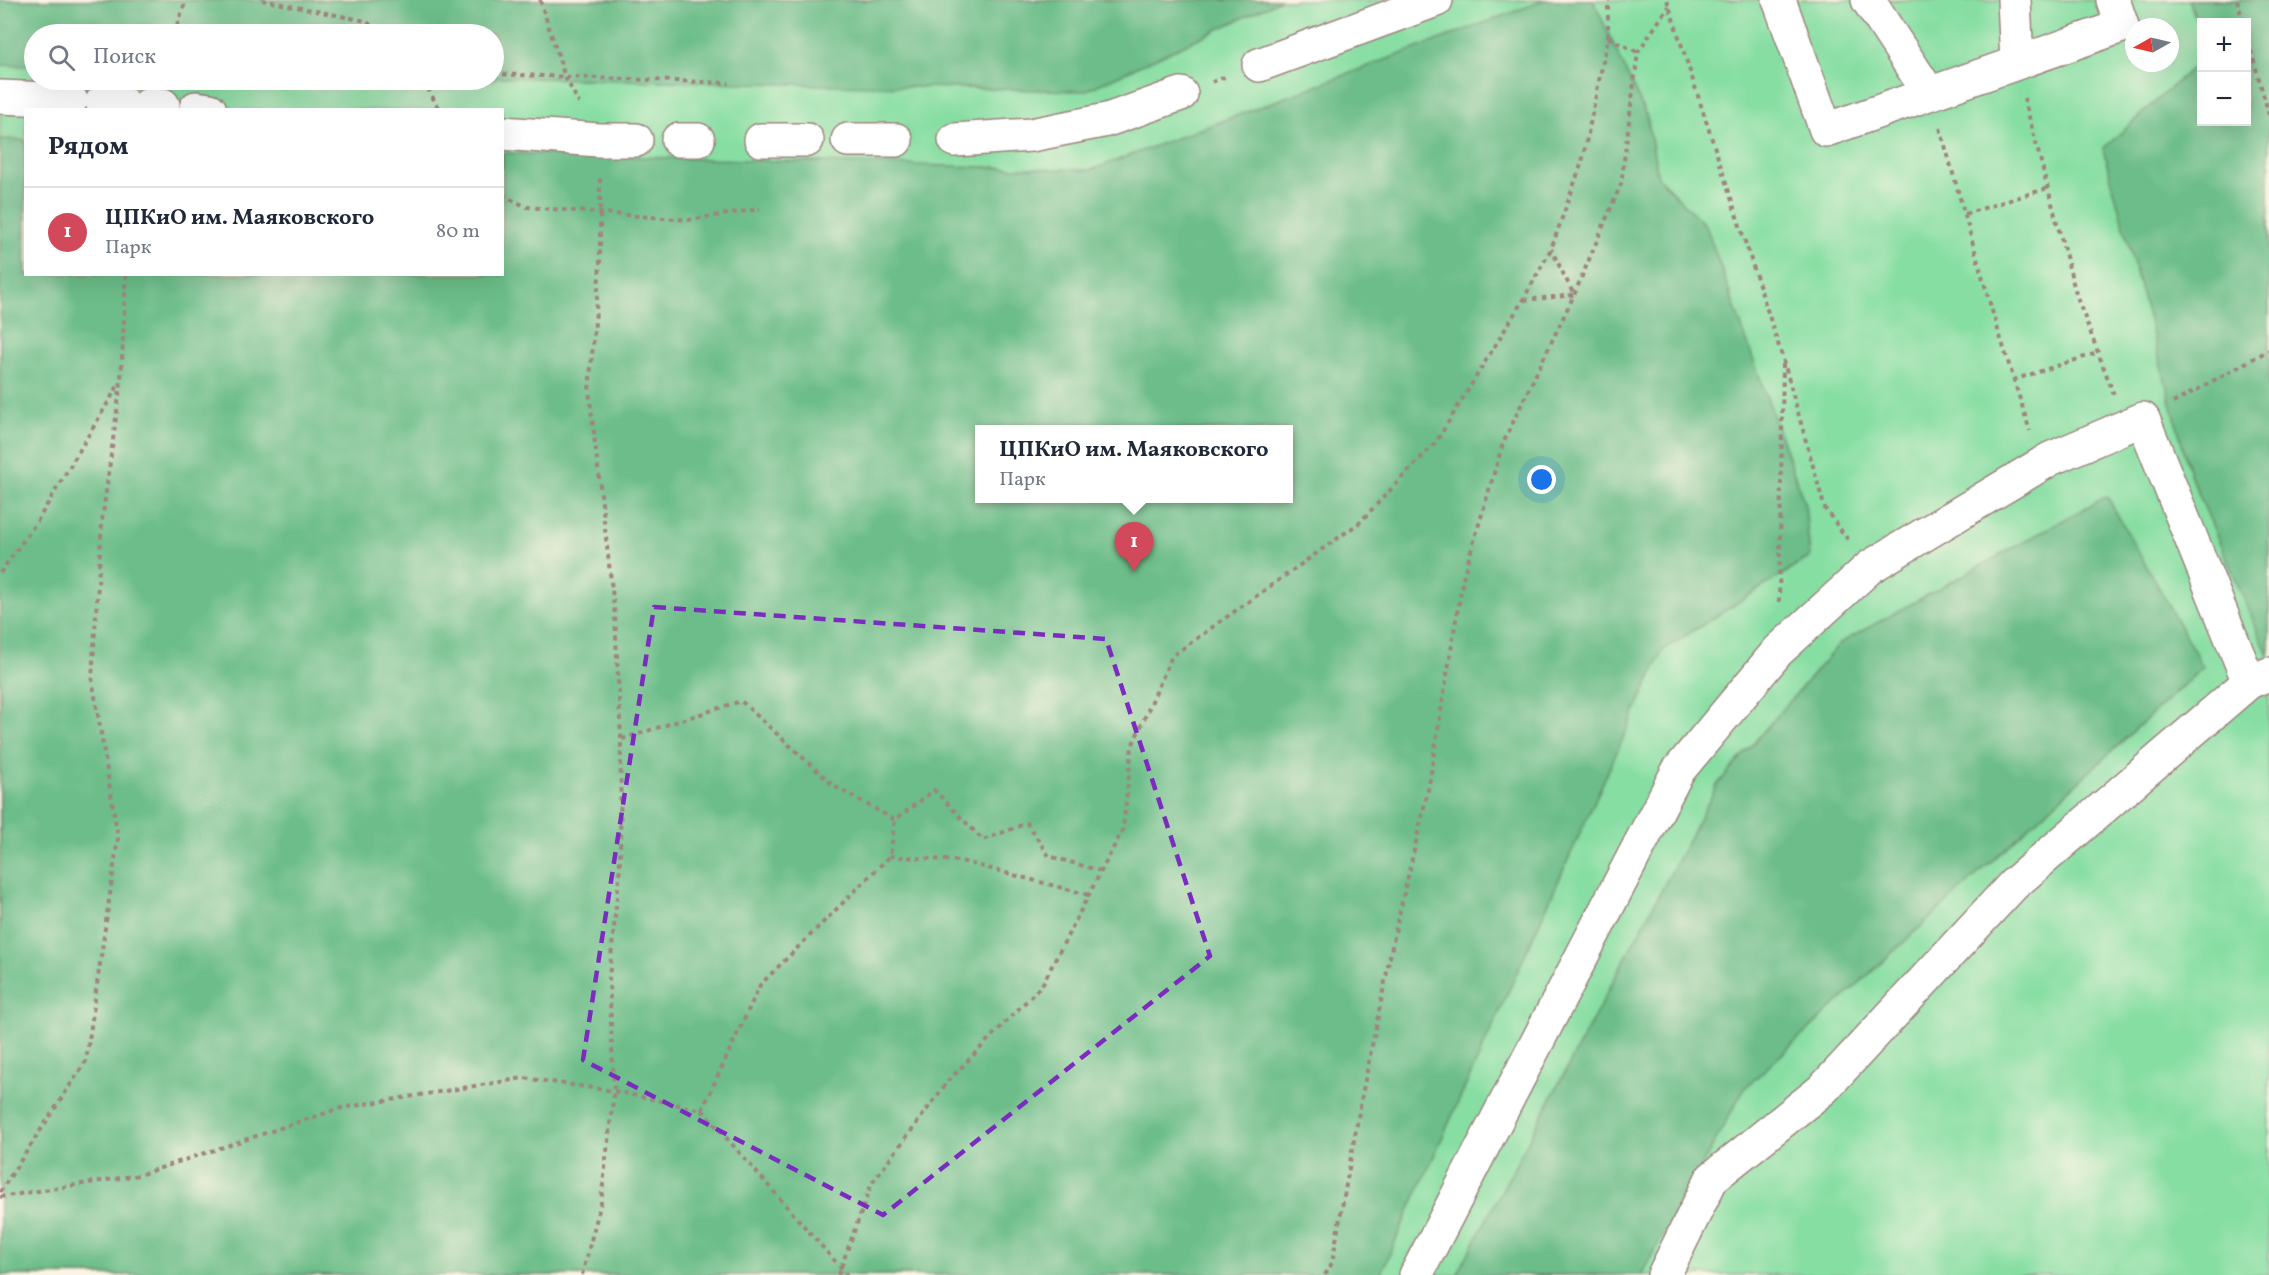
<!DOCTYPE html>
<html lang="ru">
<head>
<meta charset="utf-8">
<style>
	:root { --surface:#fff; --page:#f2f2f3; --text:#1f2937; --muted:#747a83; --line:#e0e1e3; --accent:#d1495b }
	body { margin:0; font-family:Vollkorn,serif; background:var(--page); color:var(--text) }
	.controls { position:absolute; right:18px; top:18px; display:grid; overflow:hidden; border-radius:0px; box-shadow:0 6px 24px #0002 }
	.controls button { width:54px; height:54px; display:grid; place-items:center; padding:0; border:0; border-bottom:2px solid var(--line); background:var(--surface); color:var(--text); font:30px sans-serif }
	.compass { position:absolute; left:2125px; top:18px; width:54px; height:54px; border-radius:50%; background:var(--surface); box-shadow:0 6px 24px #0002; rotate:262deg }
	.you { position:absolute; left:1542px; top:480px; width:21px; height:21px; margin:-15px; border:4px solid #fff; border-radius:50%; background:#1a73e8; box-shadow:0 0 0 9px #1a73e833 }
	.badge { display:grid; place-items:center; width:39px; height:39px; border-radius:50%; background:var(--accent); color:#fff; font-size:20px; font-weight:700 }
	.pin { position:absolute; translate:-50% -50px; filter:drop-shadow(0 2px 3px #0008) }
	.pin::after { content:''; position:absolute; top:32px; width:21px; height:18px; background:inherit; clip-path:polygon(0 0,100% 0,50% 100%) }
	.popup { position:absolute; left:975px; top:425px; width:318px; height:78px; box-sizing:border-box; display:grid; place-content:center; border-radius:0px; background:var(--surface); filter:drop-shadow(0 2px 4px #0005); font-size:20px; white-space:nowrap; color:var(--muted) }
	.popup b { font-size:22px; color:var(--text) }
	.popup::after { content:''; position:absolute; left:50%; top:100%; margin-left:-12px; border:12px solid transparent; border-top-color:var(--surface) }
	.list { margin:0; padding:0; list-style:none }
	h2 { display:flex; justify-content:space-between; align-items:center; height:78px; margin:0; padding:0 24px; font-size:26px }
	h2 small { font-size:20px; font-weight:400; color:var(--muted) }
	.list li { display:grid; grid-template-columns:39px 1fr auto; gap:18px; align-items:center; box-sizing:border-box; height:90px; padding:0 24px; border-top:2px solid var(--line) }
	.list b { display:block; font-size:22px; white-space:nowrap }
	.list p { margin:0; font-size:20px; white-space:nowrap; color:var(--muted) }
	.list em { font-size:20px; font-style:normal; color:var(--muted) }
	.icon { flex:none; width:33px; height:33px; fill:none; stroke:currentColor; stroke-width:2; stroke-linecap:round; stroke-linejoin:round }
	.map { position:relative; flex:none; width:2269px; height:1275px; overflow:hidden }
	.search { position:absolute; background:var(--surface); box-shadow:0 6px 24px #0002; left:24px; top:24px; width:480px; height:66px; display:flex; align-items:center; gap:15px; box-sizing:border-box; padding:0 21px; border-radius:33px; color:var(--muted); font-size:22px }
	.panel { position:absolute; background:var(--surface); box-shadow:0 6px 24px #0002; left:24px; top:108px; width:480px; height:168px; border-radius:0px }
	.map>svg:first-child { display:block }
	.green { fill:#86dea3; stroke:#687e67; stroke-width:1.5; fill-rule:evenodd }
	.forest { fill:#6cbd89; stroke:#5b6e5a; stroke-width:1.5; fill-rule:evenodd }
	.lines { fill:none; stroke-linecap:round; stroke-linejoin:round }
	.street-casing { stroke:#9e847e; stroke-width:36 }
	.path { stroke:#9e847e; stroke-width:4; stroke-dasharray:4.5 4.5; stroke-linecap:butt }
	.street { stroke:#fff; stroke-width:33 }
	.marked { fill:none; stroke:#7b2cbf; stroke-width:4.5; stroke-dasharray:12 8; stroke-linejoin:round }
</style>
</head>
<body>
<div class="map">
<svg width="2269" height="1275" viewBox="0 0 2269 1275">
	<rect width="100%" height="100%" fill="#fcf5e5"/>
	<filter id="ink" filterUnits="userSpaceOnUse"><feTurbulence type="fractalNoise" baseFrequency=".0167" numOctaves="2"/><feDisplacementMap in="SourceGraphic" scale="12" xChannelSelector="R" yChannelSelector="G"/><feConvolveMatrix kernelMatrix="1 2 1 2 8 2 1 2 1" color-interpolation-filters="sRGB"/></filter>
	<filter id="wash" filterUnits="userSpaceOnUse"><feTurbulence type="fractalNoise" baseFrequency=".008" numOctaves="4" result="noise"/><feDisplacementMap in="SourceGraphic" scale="24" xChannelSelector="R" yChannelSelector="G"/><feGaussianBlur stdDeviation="1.35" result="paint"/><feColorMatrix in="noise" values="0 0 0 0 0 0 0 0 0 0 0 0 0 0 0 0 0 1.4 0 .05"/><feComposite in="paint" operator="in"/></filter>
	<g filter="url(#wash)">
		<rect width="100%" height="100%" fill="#f3ead0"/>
		<path class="green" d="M0,0H2269V1275H0ZM2202,22H2246V122H2202ZM2134,27H2170V63H2134ZM34,34H494V80H34ZM26,110H502V274H26ZM980,430H1288V498H980Z"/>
		<g class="forest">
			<path d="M0,0H1281L1085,91L494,77V34H34V66L0,65Z"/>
			<path d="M1545,0H1593L1647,117L1658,177L1706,226L1805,505L1810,557L1663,650L1380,1275H0V139L25,140L26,274H502L503,153L1091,170ZM980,430H1288V498H980Z"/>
			<path d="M2189,0H2269V657L2190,474L2103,149L2201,60L2202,122H2246V22H2202L2201,33Z"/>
			<path d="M2107,496L2203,667L1744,1089L1641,1275H1457L1718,784L1840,643Z"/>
		</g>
	</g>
	<g filter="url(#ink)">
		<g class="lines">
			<g class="street-casing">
				<g id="street">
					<path d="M1779,0L1826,130L2122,26L2113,0"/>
					<path d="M1868,0L1929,93"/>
					<path d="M2014,0L2017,62"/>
					<path d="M1259,65L1436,0"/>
					<path d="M0,97L71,100"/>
					<path d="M102,102L123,103"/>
					<path d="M149,104L163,105"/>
					<path d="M196,108L210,110"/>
					<path d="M502,133L599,140H636"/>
					<path d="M678,140H698"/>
					<path d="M761,140H807"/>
					<path d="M848,140H896"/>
					<path d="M955,140L1031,135L1107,120L1181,94"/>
					<path d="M1416,1275L1678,771L1778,651L1870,567L2050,459L2143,419L2249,682"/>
					<path d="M1664,1275L1712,1178L1823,1089L2013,885L2249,682L2269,674"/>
				</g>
			</g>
			<g class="path">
				<path d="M262,0L366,21L381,34"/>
				<path d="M540,0L565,77L579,103"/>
				<path d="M1667,0L1783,359L1825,509L1849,541"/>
				<path d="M2237,0L2243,22"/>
				<path d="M2246,33L2269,115"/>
				<path d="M174,34L186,0"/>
				<path d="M1608,38L1638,52"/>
				<path d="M494,74L729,83"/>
				<path d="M424,80L439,110"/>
				<path d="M1212,82L1227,76"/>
				<path d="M2024,98L2076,294L2114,395"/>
				<path d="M1940,128L1993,314L2030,431"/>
				<path d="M502,195L527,207L688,220L760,209"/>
				<path d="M1965,214L2048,188"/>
				<path d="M1524,300L1574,295L1551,249"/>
				<path d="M2013,380L2097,353"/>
				<path d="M2173,403L2269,350"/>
				<path d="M0,573L38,520L119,384"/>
				<path d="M1779,602L1783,364"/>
				<path d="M622,739L741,701L834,786L895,820L934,790L983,840L1027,823L1049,856L1101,871"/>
				<path d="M890,856L961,861L1089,895"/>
				<path d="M702,1110L760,985L890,856L895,820"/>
				<path d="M0,1192L86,1061L118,838L92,678L102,521L121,381L126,274"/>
				<path d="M0,1197L139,1175L341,1108L524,1078L614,1091L702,1110L847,1275"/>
				<path d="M582,1275L601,1202L614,1091L609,978L620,866L621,739L615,616L589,390L600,265V175"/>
				<path d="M838,1275L872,1183L949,1080L1042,985L1123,829L1132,746L1172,656L1359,523L1436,442L1523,300L1551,249L1582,162L1608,38V0"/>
				<path d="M1325,1275L1332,1263L1363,1090L1395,932L1428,790L1463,578L1503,443L1574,295L1621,184L1638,52L1669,6"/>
			</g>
			<use href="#street" class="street"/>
		</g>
	</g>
	<path class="marked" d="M654,607L1106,639L1210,956L883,1215L583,1060Z"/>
</svg>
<div class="controls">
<button>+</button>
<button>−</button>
</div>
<svg class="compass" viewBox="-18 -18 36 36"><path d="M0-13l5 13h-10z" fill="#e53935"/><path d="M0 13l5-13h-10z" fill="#747a83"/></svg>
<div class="you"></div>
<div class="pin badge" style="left:1134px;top:572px">1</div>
<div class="popup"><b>ЦПКиО им. Маяковского</b>Парк</div>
<div class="search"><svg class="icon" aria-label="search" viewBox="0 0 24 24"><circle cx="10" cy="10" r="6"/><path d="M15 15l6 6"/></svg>Поиск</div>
<section class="panel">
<h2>Рядом<small></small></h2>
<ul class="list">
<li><span class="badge">1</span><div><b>ЦПКиО им. Маяковского</b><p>Парк</p></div><em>80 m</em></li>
</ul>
</section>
</div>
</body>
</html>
